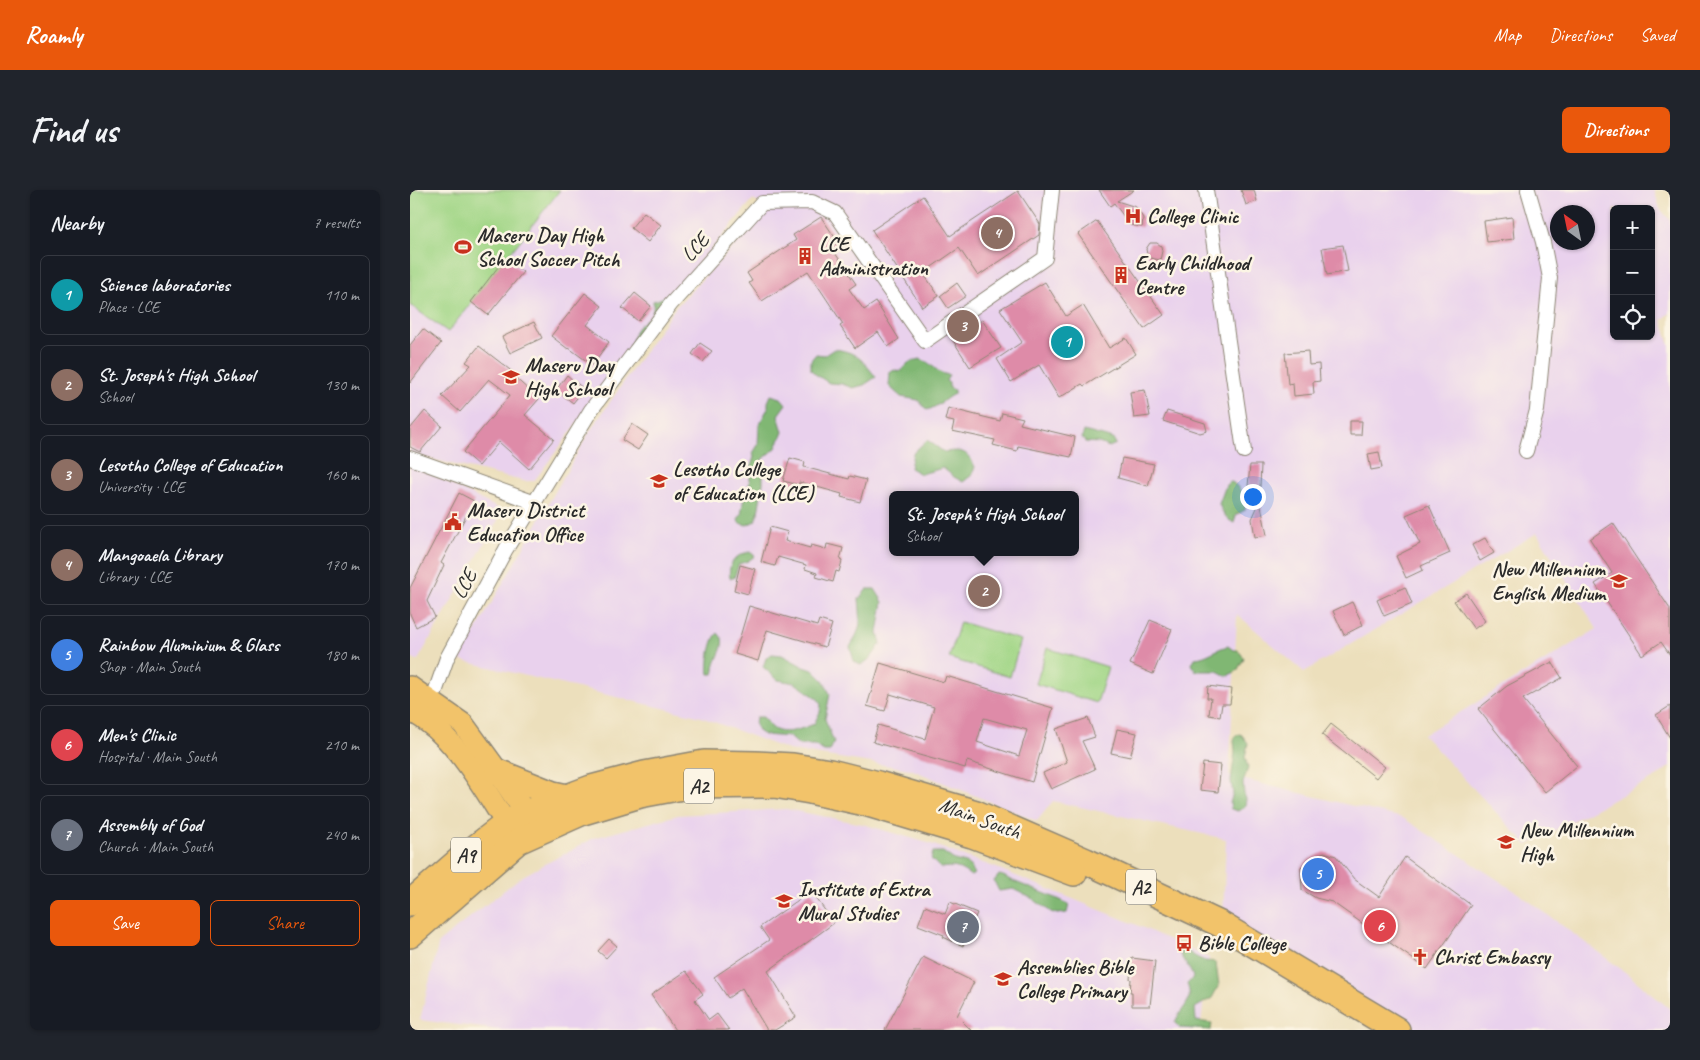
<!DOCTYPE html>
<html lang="en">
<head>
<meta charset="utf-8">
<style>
	:root { --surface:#171b24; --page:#20242c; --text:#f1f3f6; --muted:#9ea1a6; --line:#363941; --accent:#ea580c }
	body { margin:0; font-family:Caveat,sans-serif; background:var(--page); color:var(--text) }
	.controls { position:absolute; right:15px; top:15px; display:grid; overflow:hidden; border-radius:8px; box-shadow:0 1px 4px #0004 }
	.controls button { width:45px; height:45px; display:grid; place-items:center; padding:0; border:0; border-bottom:1px solid var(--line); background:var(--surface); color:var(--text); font:25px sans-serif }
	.compass { position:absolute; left:1140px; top:15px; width:45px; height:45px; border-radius:50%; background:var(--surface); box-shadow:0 1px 4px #0004; rotate:327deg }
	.you { position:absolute; left:842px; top:306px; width:18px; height:18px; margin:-12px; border:4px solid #fff; border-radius:50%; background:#1a73e8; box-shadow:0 0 0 8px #1a73e833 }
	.badge { display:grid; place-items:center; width:32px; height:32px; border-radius:50%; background:var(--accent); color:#fff; font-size:16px; font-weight:700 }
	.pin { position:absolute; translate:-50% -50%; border:2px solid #fff; box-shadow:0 1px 5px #0006 }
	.popup { position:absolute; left:479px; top:301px; width:190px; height:65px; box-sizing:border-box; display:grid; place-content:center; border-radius:8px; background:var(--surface); filter:drop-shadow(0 1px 4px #0005); font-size:16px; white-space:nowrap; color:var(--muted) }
	.popup b { font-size:19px; color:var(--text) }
	.popup::after { content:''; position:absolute; left:50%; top:100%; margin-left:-10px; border:10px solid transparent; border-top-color:var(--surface) }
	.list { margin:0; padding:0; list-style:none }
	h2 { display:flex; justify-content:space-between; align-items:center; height:65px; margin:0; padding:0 20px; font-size:21px }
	h2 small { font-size:16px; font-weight:400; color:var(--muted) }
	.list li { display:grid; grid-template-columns:32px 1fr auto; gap:15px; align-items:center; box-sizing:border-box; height:80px; margin:0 10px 10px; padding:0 10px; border:1px solid var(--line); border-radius:8px }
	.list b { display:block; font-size:19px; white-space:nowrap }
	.list p { margin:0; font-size:16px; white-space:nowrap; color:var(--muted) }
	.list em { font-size:16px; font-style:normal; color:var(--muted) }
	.actions { display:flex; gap:10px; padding:15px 20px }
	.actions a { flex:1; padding:11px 0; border:1px solid var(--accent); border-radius:8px; text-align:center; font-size:18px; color:var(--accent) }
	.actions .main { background:var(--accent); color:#fff }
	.icon { flex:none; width:28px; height:28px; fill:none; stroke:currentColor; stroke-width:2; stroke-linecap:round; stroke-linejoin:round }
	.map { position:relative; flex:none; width:1260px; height:840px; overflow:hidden; border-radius:8px }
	header { display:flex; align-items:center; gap:30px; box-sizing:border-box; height:70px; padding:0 25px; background:var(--accent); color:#fff }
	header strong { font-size:24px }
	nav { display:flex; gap:28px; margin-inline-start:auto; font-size:18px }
	.intro { display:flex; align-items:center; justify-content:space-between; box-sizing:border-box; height:120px; padding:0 30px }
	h1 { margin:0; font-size:35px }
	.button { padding:12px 22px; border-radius:8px; background:var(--accent); color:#fff; font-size:18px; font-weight:700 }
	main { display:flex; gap:30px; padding:0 30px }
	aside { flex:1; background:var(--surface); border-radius:8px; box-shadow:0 1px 4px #0004 }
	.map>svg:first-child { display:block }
	.built { fill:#e9d1ed; fill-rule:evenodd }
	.green { fill:#a1d686; stroke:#668058 }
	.forest { fill:#80b773; stroke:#56714f }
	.building { fill:#de8ba8; fill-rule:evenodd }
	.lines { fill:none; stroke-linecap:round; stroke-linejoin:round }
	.street-casing { stroke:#8c8574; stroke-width:16 }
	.primary-casing { stroke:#8c8574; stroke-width:24 }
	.highway-casing { stroke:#8c8574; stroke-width:28 }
	.street { stroke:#fff; stroke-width:14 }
	.primary { stroke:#f2c36a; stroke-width:21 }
	.highway { stroke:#f2c36a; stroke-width:25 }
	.labels { text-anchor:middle; stroke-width:5; stroke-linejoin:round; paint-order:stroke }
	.shield { fill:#fcf5e5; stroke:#6a6863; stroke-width:1 }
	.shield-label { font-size:20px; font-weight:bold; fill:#2b2b2b }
	.poi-label { font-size:21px; font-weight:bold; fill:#2b2b2b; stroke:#fcf5e5; text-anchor:start }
	.street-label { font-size:21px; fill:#2b2b2b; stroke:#fcf5e5 }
</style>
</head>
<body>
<header>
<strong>Roamly</strong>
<nav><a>Map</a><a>Directions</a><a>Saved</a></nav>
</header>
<div class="intro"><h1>Find us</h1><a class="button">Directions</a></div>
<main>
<aside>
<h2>Nearby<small>7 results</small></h2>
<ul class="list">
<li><span class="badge" style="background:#0f9aa8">1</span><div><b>Science laboratories</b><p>Place · LCE</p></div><em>110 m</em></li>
<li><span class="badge" style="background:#8d6e63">2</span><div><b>St. Joseph's High School</b><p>School</p></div><em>130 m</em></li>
<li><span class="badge" style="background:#8d6e63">3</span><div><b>Lesotho College of Education</b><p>University · LCE</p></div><em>160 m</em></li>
<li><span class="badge" style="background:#8d6e63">4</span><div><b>Mangoaela Library</b><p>Library · LCE</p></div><em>170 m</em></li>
<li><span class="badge" style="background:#3f7fe0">5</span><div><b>Rainbow Aluminium &amp; Glass</b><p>Shop · Main South</p></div><em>180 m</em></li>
<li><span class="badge" style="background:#e0444e">6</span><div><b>Men's Clinic</b><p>Hospital · Main South</p></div><em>210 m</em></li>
<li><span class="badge" style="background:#6b7280">7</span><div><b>Assembly of God</b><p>Church · Main South</p></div><em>240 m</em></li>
</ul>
<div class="actions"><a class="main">Save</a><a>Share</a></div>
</aside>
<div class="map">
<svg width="1260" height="840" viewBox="0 0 1260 840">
	<rect width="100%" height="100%" fill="#fcf5e5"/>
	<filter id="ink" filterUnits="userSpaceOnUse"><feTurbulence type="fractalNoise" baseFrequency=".02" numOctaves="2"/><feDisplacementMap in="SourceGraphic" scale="10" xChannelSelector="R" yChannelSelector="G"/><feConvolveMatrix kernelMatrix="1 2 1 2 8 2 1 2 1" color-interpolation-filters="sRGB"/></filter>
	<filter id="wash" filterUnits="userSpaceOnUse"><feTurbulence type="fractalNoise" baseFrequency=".0096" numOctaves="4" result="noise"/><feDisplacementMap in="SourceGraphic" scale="20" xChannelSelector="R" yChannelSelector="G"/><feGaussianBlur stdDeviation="1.12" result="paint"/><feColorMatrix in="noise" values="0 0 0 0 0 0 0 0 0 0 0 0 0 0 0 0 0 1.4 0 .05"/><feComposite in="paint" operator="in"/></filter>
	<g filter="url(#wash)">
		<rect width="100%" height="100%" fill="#ecdfbc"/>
		<g class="built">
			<path d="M0,0H1244L1250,19L1260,30V123L1252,130L1260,156V576L1248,586L1117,655L1013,545L1187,439L1127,343L894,482L827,424L819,586L993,628L1108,703L1215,782L1260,819V840H1005L813,730L816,649L643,611L627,631L500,579L379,560L291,527L49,470L180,241L265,118L358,20L343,9L258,112L124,291H113L4,265L0,263ZM1204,19H1241V146H1204ZM1148,22H1178V52H1148ZM483,305H665V362H483Z"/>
			<path d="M0,275L14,280L93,321L8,470L0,468Z"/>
			<path d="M376,619L452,634L518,653L584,677L727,735L799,768L790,840H88L10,830L29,752L111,687L184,648L268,625Z"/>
		</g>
		<g class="green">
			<path d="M0,0H150L38,142L0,115Z"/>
			<path d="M550,432L611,450L600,487L539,468Z"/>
			<path d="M637,458L698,477L687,513L626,494Z"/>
		</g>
		<g class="forest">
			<path d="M272,96L221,160L219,156C224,151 223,143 228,137C237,126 245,129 243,111C255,109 261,100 272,96Z"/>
			<path d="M424,159C448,162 452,170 466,187L454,195L443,198L432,194L419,193L405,184L401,180V170L406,164L415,165Z"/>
			<path d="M509,169C525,173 524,183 539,185L536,191L539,193V197L544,200V204C534,209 528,217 517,220L508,210L491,207L479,196L480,182L485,180L490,182L498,173Z"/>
			<path d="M361,205L371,208L376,214L368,225L373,242L366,258L351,271V277L353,281V293L348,323L345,331L337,335L329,333L328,329L331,325L334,307L339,296L342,273L344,267L343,263L348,255L349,235L358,218V212Z"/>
			<path d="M674,241C684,244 696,246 704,250L706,254L699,257L689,253L675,252L672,248Z"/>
			<path d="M517,250L534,262C552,260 557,260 565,277L562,285L553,292L544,287L533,278L511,284L500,278L503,263Z"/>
			<path d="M820,291C830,296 837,309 835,320L826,325L824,333C816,329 812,322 809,314L816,295Z"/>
			<path d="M340,362L345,366L338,371L329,374L324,388H320C317,374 326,364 340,362Z"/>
			<path d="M457,399H465L473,412L468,443L471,453C465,463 460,471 450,475L444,471L440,457C452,437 451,432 449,409Z"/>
			<path d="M308,443L312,448C314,457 309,463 306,472C303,477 305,479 303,484H299C297,475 301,448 308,443Z"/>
			<path d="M818,456L823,460H828L834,468L827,481L817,486L807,481H786L782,474L785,468C798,467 805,459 818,456Z"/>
			<path d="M362,464L372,465L394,477L403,480L413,490L420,504L415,529L424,552L420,561H414L404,555H389L380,547L354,545L349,542L345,535L346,527H353C357,530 359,536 364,539C376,546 393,538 404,534L410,522L411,515L408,509L385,493L368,490L353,477L356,468Z"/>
			<path d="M831,544L838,553L835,567L838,578L833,593L834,604L836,609L835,616L828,621L821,619L820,613L823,603L821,591L825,562L824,550L826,545Z"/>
			<path d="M523,662H533L544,670L556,673L561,677L564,684L561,686C549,677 545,676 530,678L521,669Z"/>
			<path d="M589,685C596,686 597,689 603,691C622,699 641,705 659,714L657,723L647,724L641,722L623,709L603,699L589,701L584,691Z"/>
			<path d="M773,758C779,763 787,768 795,771C800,772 802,770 806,774L809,795L802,808L785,818L786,831L802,833L801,840L770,838L765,833C770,817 785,814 777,794L783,788C781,778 774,773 770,764Z"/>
		</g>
		<g id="blocks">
			<g class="building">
				<path d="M689,0H724L707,11L726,17L733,28L732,37L720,35L704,13L700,16Z"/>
				<path d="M831,0H844L847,11L836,15Z"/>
				<path d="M608,1L630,34L629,45L568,86L549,58L513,83L529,106L512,117L462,40L513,6L540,46Z"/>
				<path d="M234,22L251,35L238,52L221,38Z"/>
				<path d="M411,27L428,52L421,57L446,94L439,99L454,120L466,112L489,149L478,157L468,142L445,158L430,136L433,134L398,81L352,111L339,93L342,91L337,83L386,50L383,45Z"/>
				<path d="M1102,27L1104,49L1077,52L1074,31Z"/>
				<path d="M687,31L754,125L734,139L668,44Z"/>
				<path d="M740,53H747L751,56L752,61L750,70L740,68L737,64L736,59Z"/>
				<path d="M933,55L938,81L917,85L912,58Z"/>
				<path d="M95,68L113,82L78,125L61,112Z"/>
				<path d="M635,92L656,126L673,115L699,158L716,148L726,164L674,196L672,194L649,208L629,175L601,192L587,169L612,152L590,119Z"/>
				<path d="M547,93L556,106L538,118L530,106Z"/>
				<path d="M175,103L192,116L177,135L199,152L182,175L159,158L158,159L141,146Z"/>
				<path d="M225,103L241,116L228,131L212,118Z"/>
				<path d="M572,130L591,158L560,177L542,149Z"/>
				<path d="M124,132L132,148L100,163L92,147Z"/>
				<path d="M13,139L31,153L0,193V155Z"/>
				<path d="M290,153L302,161L293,172L282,164Z"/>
				<path d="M69,156L104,183L102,185L129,209L115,225L144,249L119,279L89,252L69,276L53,262L100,205L79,189L50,222L32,206L61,175L56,172Z"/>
				<path d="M898,161L899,175L909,174L910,191L903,192L904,204L884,206L883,193L878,194L875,163Z"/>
				<path d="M157,185L174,199L163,213L146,200Z"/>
				<path d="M735,200L740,226L724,228L720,202Z"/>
				<path d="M538,218L590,231L592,223L613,228L610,234L665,247L661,267L608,256L607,261L583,255L585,250L542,241L544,232L535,230Z"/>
				<path d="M15,221L32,236L10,262L0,257V239Z"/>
				<path d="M757,221L795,233L797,241L790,243L753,231Z"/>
				<path d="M940,231H952L951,245H940Z"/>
				<path d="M222,234L238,245L228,260L212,250Z"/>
				<path d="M969,262L972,278L961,280L958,264Z"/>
				<path d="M380,268L395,272L394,277L439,289L440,286L456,290L450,312L431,307L432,304L389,292V295L373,291Z"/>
				<path d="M712,268L744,274L738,296L708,288Z"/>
				<path d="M840,275H851L850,297L838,296Z"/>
				<path d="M49,303L64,311L31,373L34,375L17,411L25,427L6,437L0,424V398Z"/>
				<path d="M850,311L857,345L845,347L842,329Z"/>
				<path d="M1019,315L1040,363L1011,376L1013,380L996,388L986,366L1010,354L996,325Z"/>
				<path d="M1203,333L1260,419V465L1251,452L1232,465L1185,394L1202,383L1180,349Z"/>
				<path d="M360,337L378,342L375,351L400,358L401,355L416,359L417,354L433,358L430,370L432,371L429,382L426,381L423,392L406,387L407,383L395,379L396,375L368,367L365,376L351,372Z"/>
				<path d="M1075,348L1084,363L1070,371L1062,355Z"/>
				<path d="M330,375L345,379L338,404L324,400Z"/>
				<path d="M995,397L1002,414L974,426L967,410Z"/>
				<path d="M1056,403L1075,431L1064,439L1044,411Z"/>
				<path d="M942,412L953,435L934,445L923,421Z"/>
				<path d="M339,416L407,436L409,430L422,434L415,457L357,440L348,471L325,464Z"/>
				<path d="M740,430L762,439L743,484L720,474Z"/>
				<path d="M1142,472L1152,488L1113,509L1167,576L1135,602L1068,519L1097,496Z"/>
				<path d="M470,473L534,492L536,486L643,518L622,592L557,571L555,578L463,552L468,535L515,549L524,517L480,504L475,521L457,516ZM574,528L617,540L609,566L567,552Z"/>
				<path d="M798,496L822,499L820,514H812L810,527L799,525L801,508H797Z"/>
				<path d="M1260,516V548L1246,525Z"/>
				<path d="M678,528L685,547L672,551L685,579L641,599L633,583L657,572L646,539Z"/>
				<path d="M921,534L975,577L966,588L912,545Z"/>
				<path d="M707,539L727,543L720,567L701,563Z"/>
				<path d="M793,573L811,575L808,602L790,600Z"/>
				<path d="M914,662L926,666L944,689L969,707L995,667L1061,715L1017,779L922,712L906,708L892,700L891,677L900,669Z"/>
				<path d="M401,701L424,733L358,781L386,827L365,840H357L332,798L318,808L304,787L359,750L350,737Z"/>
				<path d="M540,712L567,723L553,756L533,747L534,745L508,735L515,716L535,724Z"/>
				<path d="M199,749L207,756L196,768L188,761Z"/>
				<path d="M513,767L564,792L547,826L561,840H475Z"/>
				<path d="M722,768L745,771L740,816H722V802H720L721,789H720Z"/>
				<path d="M276,781L293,804L285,810L299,830L307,824L319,840H265L241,805Z"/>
			</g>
		</g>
	</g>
	<g filter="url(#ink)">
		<use href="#blocks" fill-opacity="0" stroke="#8c8574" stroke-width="1"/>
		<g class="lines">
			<g class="street-casing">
				<g id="street">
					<path d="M796,0L834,261"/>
					<path d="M1116,261L1127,220L1140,88L1133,52L1118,0"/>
					<path d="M0,268L123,312"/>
					<path d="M22,511L37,468L96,359L181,220L261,114L352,13L402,12L425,23L515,151L635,68L642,0"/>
				</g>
			</g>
			<g class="primary-casing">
				<g id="primary">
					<path d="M0,497L53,534L88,582L125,637"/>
					<path d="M0,520C49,547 75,602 105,647"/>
				</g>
			</g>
			<g class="highway-casing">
				<g id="highway">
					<path d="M88,582L143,604L157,607"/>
					<path d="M0,713L53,667L96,634L116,623L157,607L181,598L234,584L294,573L346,574L383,576L420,582L468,594L566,623L676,671L810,734L987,840"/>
					<path d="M0,745L108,651L173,622L230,605L278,596L364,595L400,601L455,613L562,645L664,683"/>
				</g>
			</g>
			<use href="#street" class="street"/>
			<use href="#primary" class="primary"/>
			<use href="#highway" class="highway"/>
		</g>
	</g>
	<defs>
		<g id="hospital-bare" transform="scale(1.35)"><path d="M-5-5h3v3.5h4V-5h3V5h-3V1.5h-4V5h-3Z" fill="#c8321e" stroke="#fcf5e5" stroke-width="2.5" paint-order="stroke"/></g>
		<g id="stadium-bare" transform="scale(1.35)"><path d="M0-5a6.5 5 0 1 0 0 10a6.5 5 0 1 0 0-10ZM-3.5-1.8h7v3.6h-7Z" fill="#c8321e" stroke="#fcf5e5" stroke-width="2.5" paint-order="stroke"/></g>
		<g id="building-bare" transform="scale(1.35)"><path d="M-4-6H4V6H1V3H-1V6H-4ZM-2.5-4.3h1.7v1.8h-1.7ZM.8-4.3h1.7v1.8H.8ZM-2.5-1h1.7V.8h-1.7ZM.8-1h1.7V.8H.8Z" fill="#c8321e" stroke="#fcf5e5" stroke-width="2.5" paint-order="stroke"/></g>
		<g id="school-bare" transform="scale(1.35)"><path d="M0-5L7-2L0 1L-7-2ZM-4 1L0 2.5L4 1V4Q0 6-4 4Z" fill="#c8321e" stroke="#fcf5e5" stroke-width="2.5" paint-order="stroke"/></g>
		<g id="university-bare" transform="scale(1.35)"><path d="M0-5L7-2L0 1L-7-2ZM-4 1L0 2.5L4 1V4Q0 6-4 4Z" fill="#c8321e" stroke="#fcf5e5" stroke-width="2.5" paint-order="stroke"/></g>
		<g id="civic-bare" transform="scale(1.35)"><path d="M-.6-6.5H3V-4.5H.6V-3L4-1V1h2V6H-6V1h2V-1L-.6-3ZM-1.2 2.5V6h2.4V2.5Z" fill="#c8321e" stroke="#fcf5e5" stroke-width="2.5" paint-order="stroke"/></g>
		<g id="bus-bare" transform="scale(1.35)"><path d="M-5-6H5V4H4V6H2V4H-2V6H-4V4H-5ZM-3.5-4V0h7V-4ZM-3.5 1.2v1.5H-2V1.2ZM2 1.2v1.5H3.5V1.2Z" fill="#c8321e" stroke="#fcf5e5" stroke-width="2.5" paint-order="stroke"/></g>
		<g id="church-bare" transform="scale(1.35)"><path d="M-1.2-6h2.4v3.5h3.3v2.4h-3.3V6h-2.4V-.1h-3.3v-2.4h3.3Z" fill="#c8321e" stroke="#fcf5e5" stroke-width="2.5" paint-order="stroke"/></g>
	</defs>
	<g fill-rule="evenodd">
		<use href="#hospital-bare" x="723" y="26"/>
		<use href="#stadium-bare" x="53" y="57"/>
		<use href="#building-bare" x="395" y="66"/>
		<use href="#building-bare" x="711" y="85"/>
		<use href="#school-bare" x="101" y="187"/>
		<use href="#university-bare" x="249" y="291"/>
		<use href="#civic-bare" x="43" y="332"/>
		<use href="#school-bare" x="1209" y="391"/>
		<use href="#school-bare" x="1096" y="652"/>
		<use href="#university-bare" x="374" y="711"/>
		<use href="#bus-bare" x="774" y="753"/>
		<use href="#church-bare" x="1010" y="767"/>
		<use href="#school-bare" x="593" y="789"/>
	</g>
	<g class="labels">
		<g class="shield">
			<rect x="274" y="578.5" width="30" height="35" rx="4"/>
			<rect x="41" y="647.5" width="30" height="35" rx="4"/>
			<rect x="716" y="679.5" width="30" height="35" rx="4"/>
		</g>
		<g class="shield-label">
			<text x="289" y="603">A2</text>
			<text x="56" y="672">A9</text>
			<text x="731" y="704">A2</text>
		</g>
		<g class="poi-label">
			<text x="737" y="33">College Clinic</text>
			<text x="67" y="52">Maseru Day High<tspan x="67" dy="24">School Soccer Pitch</tspan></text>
			<text x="409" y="61">LCE<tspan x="409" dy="24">Administration</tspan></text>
			<text x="725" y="80">Early Childhood<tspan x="725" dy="24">Centre</tspan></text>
			<text x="115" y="182">Maseru Day<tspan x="115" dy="24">High School</tspan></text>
			<text x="263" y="286">Lesotho College<tspan x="263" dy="24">of Education (LCE)</tspan></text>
			<text x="57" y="327">Maseru District<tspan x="57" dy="24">Education Office</tspan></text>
			<text x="1195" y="386" text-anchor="end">New Millennium<tspan x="1195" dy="24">English Medium</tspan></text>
			<text x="1110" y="647">New Millennium<tspan x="1110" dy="24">High</tspan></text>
			<text x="388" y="706">Institute of Extra<tspan x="388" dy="24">Mural Studies</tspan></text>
			<text x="788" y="760">Bible College</text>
			<text x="1024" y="774">Christ Embassy</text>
			<text x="607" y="784">Assemblies Bible<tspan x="607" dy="24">College Primary</tspan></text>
		</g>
		<g class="street-label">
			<text transform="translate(285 57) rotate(-48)" y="7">LCE</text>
			<text transform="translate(54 394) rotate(-62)" y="7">LCE</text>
			<text transform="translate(570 628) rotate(20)" y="7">Main South</text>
		</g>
	</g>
</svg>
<div class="controls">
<button>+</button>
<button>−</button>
<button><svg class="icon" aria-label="locate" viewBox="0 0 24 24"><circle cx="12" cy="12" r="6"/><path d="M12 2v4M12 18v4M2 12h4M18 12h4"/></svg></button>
</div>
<svg class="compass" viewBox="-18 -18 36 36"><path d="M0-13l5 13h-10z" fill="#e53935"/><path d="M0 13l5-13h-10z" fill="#9ea1a6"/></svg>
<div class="you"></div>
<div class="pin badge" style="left:657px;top:152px;background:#0f9aa8">1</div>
<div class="pin badge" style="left:574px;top:401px;background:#8d6e63">2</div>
<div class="popup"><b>St. Joseph's High School</b>School</div>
<div class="pin badge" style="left:553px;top:136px;background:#8d6e63">3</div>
<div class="pin badge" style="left:587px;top:43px;background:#8d6e63">4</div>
<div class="pin badge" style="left:908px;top:684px;background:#3f7fe0">5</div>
<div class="pin badge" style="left:970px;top:736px;background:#e0444e">6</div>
<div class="pin badge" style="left:553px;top:737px;background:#6b7280">7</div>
</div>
</main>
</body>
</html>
